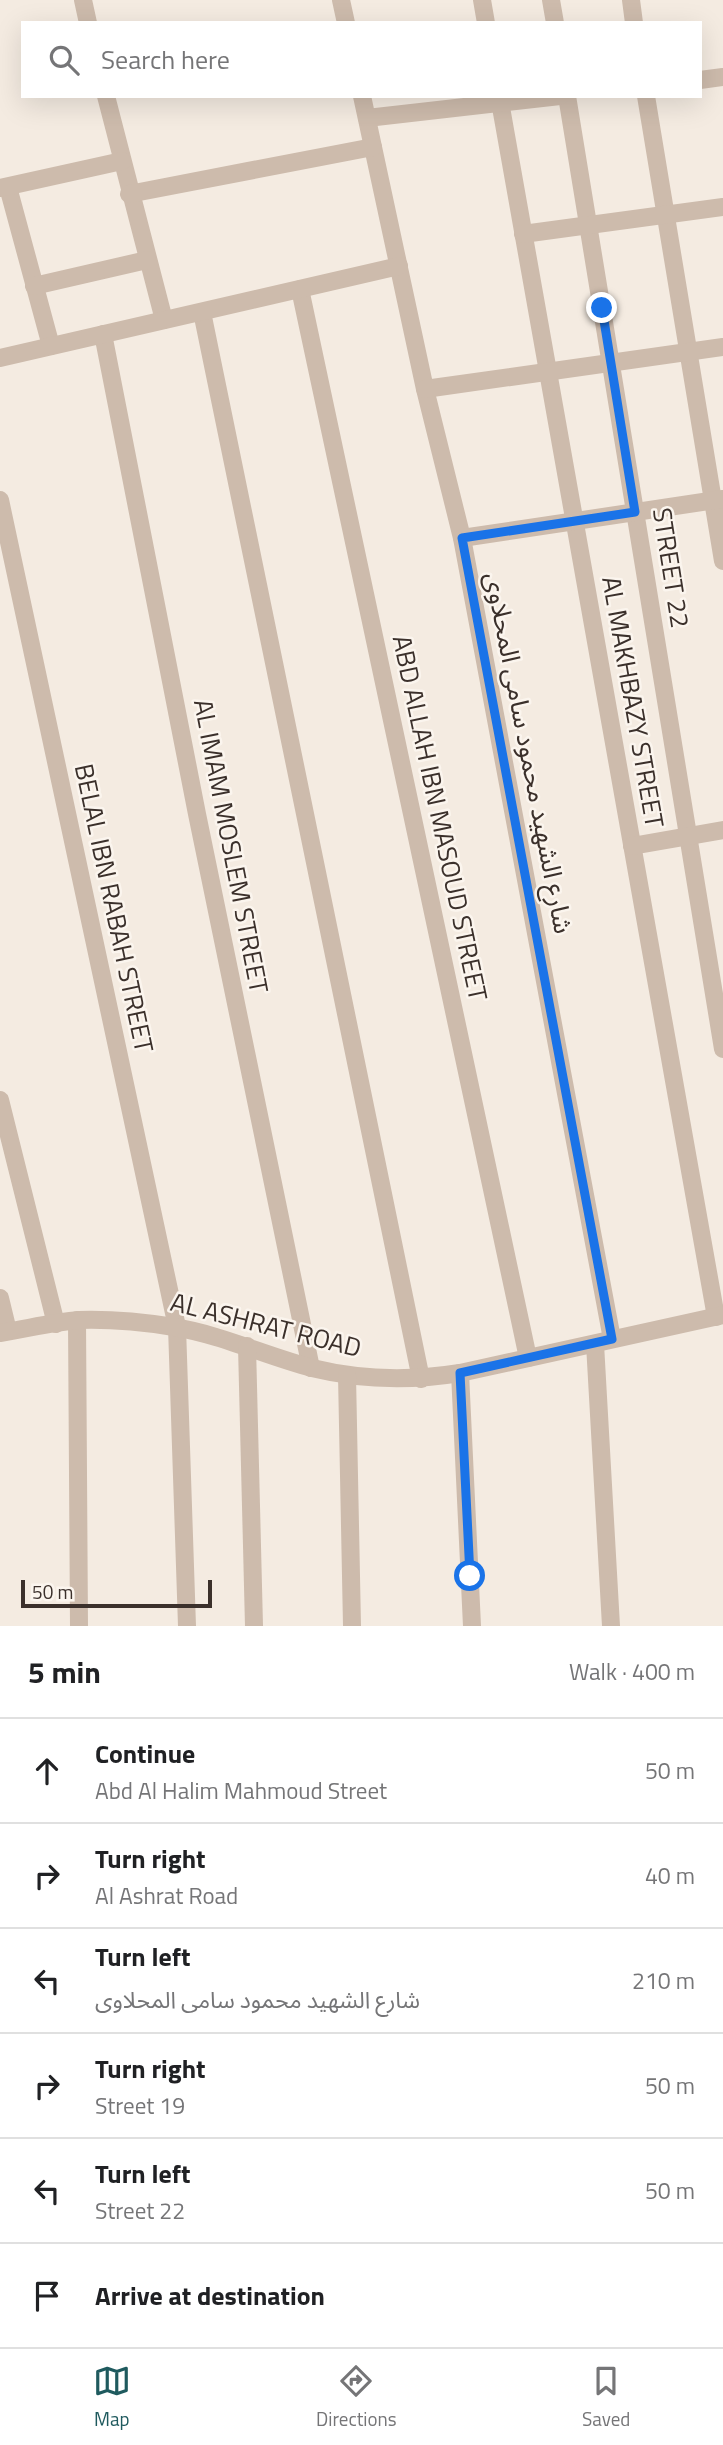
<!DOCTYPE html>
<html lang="en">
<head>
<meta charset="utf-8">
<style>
	:root { --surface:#fff; --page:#f2f2f2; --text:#202124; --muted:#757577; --line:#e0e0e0; --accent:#1f5a5e }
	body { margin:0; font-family:"Titillium Web","Noto Sans Arabic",sans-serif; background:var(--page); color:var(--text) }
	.scale { position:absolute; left:21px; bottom:18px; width:191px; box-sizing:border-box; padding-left:7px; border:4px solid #3b302b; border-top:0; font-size:19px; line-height:24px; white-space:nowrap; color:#3b302b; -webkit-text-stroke:5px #fbf5ee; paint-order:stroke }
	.stop { position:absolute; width:21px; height:21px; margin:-16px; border:5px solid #1a73e8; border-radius:50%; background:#fff }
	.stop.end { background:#1a73e8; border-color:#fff; box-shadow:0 2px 7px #0008 }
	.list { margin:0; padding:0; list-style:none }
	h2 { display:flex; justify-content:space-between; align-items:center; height:91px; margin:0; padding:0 28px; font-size:30px }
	h2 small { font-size:23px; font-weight:400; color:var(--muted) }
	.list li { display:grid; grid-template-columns:46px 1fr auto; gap:21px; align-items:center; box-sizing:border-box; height:105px; padding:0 28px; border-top:2px solid var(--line) }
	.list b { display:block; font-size:26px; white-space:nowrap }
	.list p { margin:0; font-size:23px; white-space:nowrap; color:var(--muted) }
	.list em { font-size:23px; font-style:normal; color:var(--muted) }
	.icon { flex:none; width:38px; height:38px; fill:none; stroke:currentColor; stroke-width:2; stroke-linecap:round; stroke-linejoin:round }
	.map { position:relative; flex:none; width:723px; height:1626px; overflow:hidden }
	.search { position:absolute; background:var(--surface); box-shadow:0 7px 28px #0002; left:21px; right:21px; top:21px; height:77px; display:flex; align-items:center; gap:18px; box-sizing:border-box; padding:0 24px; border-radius:0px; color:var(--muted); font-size:26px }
	.sheet { height:721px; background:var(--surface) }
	nav { display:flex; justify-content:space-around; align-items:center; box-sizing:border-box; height:98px; border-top:2px solid var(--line); background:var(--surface); font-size:19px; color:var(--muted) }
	nav a { display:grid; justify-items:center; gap:4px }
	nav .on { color:var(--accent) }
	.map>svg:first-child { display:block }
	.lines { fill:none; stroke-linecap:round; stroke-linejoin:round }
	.minor { stroke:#cdbbac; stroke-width:18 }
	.route { stroke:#1a73e8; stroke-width:9 }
	.labels { text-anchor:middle; stroke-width:5; stroke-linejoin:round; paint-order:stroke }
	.street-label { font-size:26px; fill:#3b302b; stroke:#fbf5ee }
</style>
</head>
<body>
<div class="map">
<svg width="723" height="1626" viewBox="0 0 723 1626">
	<rect width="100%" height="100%" fill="#f4ebe1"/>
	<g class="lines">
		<g class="minor">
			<path d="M83,0L88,23"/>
			<path d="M341,0L346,23"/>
			<path d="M482,0L486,23"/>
			<path d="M551,0L555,23"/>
			<path d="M631,0L634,23"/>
			<path d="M700,80L723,77"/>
			<path d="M106,96L164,320"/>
			<path d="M362,96L425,389L462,538L612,1339"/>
			<path d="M499,96L716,1317"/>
			<path d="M567,96L723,1049"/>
			<path d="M646,96L723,561"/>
			<path d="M367,118L560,96"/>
			<path d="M8,187L51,346"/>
			<path d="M0,188L122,161"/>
			<path d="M129,194L373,147"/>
			<path d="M523,234L723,207"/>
			<path d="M34,286L147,260"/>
			<path d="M300,289L528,1358"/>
			<path d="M202,312L421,1379"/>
			<path d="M103,334L197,814L311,1368"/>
			<path d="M0,358L399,266"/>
			<path d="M425,389L723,347"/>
			<path d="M0,500L177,1327L187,1626"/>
			<path d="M462,538L723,499"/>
			<path d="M632,846L723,830"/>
			<path d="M0,1100L56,1324"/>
			<path d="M0,1298L8,1331"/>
			<path d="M77,1320L79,1626"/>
			<path d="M0,1333C26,1329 53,1322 79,1320C111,1319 143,1322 174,1327C222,1335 266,1356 312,1368C361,1380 410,1381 460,1373L723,1315"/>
			<path d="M595,1344L611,1626"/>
			<path d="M247,1346L254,1626"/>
			<path d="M460,1373L472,1626"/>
			<path d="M347,1375L352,1626"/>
		</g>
	</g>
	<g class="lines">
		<path class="route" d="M470,1576L460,1373L612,1339L462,538L635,512L602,308"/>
	</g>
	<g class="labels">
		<g class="street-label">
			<text transform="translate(671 568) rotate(81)" y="9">STREET 22</text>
			<text transform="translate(633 702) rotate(80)" y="9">AL MAKHBAZY STREET</text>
			<text transform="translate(529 753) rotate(79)" y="9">شارع الشهيد محمود سامى المحلاوى</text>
			<text transform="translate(440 818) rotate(78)" y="9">ABD ALLAH IBN MASOUD STREET</text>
			<text transform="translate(231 846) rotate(79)" y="9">AL IMAM MOSLEM STREET</text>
			<text transform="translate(114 908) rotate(78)" y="9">BELAL IBN RABAH STREET</text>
			<text transform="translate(266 1325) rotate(14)" y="9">AL ASHRAT ROAD</text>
		</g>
	</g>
</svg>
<div class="scale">50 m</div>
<div class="stop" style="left:470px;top:1576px"></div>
<div class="stop end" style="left:602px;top:308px"></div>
<div class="search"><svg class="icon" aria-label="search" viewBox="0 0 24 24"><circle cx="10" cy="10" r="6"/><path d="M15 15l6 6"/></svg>Search here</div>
</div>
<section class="sheet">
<h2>5 min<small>Walk · 400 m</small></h2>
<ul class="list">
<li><svg class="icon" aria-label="ahead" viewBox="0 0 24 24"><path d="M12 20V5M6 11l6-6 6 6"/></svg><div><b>Continue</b><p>Abd Al Halim Mahmoud Street</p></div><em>50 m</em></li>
<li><svg class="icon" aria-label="right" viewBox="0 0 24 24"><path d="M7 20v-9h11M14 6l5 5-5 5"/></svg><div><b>Turn right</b><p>Al Ashrat Road</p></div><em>40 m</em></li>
<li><svg class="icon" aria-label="left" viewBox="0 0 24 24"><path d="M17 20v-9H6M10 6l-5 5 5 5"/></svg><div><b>Turn left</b><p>شارع الشهيد محمود سامى المحلاوى</p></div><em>210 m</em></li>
<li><svg class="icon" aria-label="right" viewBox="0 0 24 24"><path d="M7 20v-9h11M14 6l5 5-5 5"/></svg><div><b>Turn right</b><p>Street 19</p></div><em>50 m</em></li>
<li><svg class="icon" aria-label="left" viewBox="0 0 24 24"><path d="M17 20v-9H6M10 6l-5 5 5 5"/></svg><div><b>Turn left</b><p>Street 22</p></div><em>50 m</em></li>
<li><svg class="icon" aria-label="arrive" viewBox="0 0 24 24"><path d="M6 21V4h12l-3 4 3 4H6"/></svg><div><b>Arrive at destination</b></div></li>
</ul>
</section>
<nav>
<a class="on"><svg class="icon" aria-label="map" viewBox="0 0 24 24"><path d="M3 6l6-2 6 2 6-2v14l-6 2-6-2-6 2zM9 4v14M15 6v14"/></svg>Map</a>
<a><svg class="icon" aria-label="directions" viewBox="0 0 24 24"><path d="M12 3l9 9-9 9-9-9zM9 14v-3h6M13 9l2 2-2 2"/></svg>Directions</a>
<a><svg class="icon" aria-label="saved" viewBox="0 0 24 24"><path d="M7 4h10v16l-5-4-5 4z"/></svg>Saved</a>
</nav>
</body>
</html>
